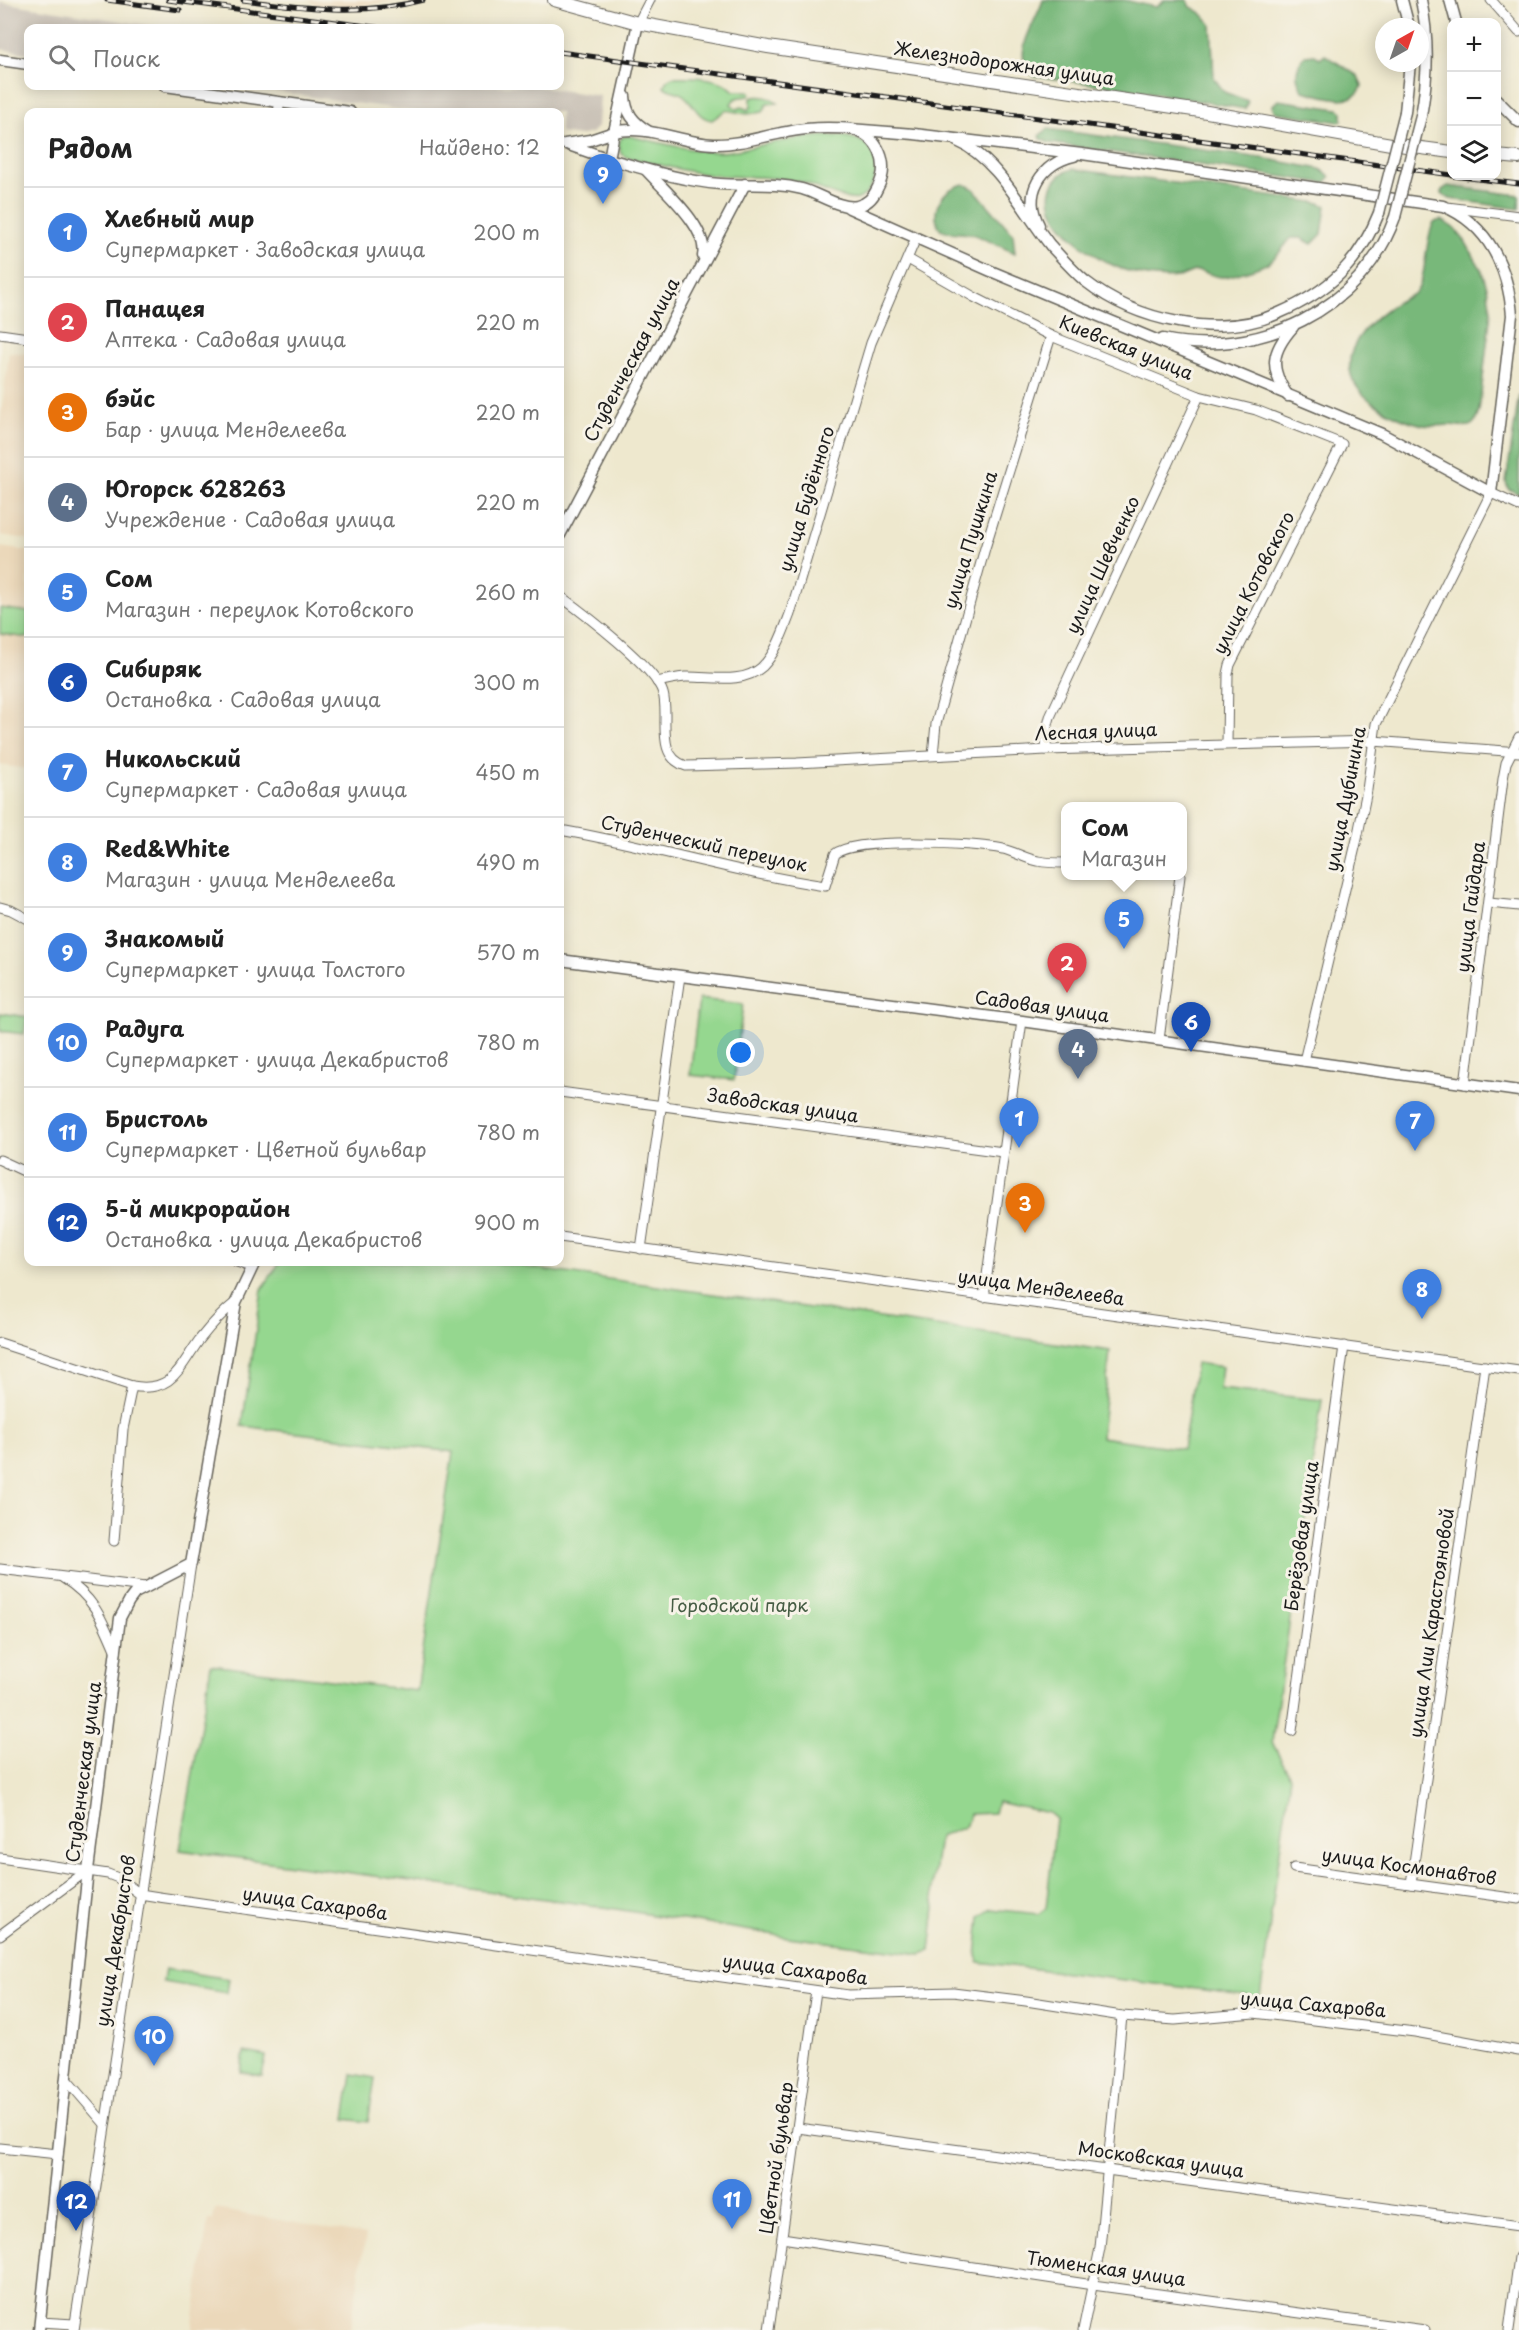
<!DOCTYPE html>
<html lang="ru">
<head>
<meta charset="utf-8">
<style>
	:root { --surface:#fff; --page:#f6f6f6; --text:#222; --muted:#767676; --line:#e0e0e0; --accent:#d93025 }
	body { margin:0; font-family:"Playpen Sans",sans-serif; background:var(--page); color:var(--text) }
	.controls { position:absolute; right:18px; top:18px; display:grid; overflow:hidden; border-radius:12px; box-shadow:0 3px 15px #0003 }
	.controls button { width:54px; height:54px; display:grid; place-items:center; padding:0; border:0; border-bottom:2px solid var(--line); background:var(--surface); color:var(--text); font:30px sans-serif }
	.compass { position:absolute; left:1375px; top:18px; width:54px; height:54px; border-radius:50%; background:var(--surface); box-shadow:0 3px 15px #0003; rotate:40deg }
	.you { position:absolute; left:741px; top:1053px; width:21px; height:21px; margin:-15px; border:4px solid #fff; border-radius:50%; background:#1a73e8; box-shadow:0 0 0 9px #1a73e833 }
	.badge { display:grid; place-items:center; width:39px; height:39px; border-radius:50%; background:var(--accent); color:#fff; font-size:20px; font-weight:700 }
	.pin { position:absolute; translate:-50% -50px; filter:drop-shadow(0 2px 3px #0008) }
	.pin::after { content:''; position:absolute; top:32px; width:21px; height:18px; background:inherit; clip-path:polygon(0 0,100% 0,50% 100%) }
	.popup { position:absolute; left:1061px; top:802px; width:126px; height:78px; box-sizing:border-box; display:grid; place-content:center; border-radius:12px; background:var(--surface); filter:drop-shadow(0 2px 4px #0005); font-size:20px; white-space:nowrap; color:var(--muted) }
	.popup b { font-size:22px; color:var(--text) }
	.popup::after { content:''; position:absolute; left:50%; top:100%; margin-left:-12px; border:12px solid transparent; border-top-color:var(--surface) }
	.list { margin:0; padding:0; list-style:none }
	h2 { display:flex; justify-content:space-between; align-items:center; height:78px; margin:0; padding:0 24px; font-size:26px }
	h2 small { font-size:20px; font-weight:400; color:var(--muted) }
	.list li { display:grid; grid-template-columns:39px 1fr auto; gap:18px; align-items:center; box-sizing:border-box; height:90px; padding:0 24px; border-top:2px solid var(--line) }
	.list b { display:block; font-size:22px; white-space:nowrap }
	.list p { margin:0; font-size:20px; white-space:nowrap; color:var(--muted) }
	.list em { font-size:20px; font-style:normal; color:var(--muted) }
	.icon { flex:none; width:33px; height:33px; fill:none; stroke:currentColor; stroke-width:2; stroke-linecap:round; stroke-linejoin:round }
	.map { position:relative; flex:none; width:1519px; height:2330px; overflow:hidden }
	.search { position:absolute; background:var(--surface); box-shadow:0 3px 15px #0003; left:24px; top:24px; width:540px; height:66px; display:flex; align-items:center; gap:15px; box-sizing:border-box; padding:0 21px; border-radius:12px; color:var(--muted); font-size:22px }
	.panel { position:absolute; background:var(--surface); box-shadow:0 3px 15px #0003; left:24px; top:108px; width:540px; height:1158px; border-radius:12px }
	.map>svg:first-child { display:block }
	.built { fill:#ebd8ba }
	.industrial { fill:#cbc3b8 }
	.green { fill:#95d78f; stroke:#587a56; stroke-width:1.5 }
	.forest { fill:#78b87a; stroke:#4a6a4b; stroke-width:1.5 }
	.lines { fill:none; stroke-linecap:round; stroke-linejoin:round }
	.minor-casing { stroke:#66635a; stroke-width:11 }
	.tertiary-casing { stroke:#66635a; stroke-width:13 }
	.secondary-casing { stroke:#66635a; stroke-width:14 }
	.minor { stroke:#fff; stroke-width:9 }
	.tertiary { stroke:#fff; stroke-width:10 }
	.secondary { stroke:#fff; stroke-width:12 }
	.rail-casing { stroke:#1c1c1c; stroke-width:5 }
	.rail { stroke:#f7f3e8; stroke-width:3; stroke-dasharray:9; stroke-linecap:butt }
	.tertiary-bridge-casing { stroke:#66635a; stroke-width:13; stroke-linecap:butt }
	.tertiary-bridge { stroke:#fff; stroke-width:10 }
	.labels { text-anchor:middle; stroke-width:6; stroke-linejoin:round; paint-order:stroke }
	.street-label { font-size:18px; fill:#1c1c1c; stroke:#f7f3e8 }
	.park-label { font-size:18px; fill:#465d44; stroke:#f7f3e8 }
</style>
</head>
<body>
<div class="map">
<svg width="1519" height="2330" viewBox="0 0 1519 2330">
	<rect width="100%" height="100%" fill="#f7f3e8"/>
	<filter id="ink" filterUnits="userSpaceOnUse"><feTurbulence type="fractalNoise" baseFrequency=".0167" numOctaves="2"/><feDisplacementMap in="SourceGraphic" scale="12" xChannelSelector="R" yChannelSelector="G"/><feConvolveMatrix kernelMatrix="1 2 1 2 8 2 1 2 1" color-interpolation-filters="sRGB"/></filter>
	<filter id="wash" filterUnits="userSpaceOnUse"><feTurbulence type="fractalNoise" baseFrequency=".008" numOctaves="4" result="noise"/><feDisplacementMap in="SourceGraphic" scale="24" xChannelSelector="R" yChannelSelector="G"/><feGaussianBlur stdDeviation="1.35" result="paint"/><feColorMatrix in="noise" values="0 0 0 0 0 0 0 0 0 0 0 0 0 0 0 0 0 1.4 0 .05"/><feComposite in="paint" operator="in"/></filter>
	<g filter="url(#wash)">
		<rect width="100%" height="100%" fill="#eee8ce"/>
		<g class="built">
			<path d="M309,0H400L353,7L316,6Z"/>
			<path d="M9,352L28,354V539L0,535V422Z"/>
			<path d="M0,547L28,551V769L0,765Z"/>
			<path d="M215,2209L366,2235L350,2330H192L208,2220H213Z"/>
		</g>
		<g class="industrial">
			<path d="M0,2L165,28H28V53L0,49Z"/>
			<path d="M238,86H532L600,96L598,126L591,133L579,136L560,133V112H419Z"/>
		</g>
		<g class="green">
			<path d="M672,77C691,76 721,76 734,91H749L751,93L749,96C741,97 735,96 731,104L737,109L742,107L748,110L751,107V98C759,95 772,97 778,103L767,104L763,112L747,114L726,110L712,120C696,118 694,102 682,94C676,90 669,92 664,86L667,80Z"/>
			<path d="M629,136C658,142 689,151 719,152C749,153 880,105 876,169C876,180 869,195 858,199C847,203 812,184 798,181C769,175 740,178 711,175C683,171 654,163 626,157L621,154L619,143L622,137Z"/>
			<path d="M0,608L28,612V638L0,634Z"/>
			<path d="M699,999L743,1004L734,1080L690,1075Z"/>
			<path d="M0,1013L27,1017L24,1034L0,1031Z"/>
			<path d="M280,1262H490L1110,1351L1101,1437L1183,1449L1196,1363L1222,1367L1219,1389L1322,1400L1272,1742L1290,1777L1260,1997L979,1962L976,1956L980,1917L991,1909L1038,1914L1046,1908L1056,1819L1049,1813L997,1802L994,1813L970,1814L965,1827L939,1837L932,1890L935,1907L930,1951L921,1954L788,1937L597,1906L180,1850L211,1665L417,1691L453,1452L242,1426L262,1289Z"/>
			<path d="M165,1969L229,1979L227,1993L163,1982Z"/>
			<path d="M244,2052L266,2056L262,2076L241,2072Z"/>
			<path d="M352,2074L375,2078L368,2122L345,2119Z"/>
		</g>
		<g class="forest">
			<path d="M1043,0H1124L1156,7L1165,0H1188L1189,6L1200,12L1211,24L1214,78L1224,92L1248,101L1245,109L1137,90L1033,76C1009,53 1036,24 1043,0Z"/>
			<path d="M1315,55L1320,59L1325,55L1358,76L1362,86C1354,109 1322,95 1303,91C1295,77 1294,69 1305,56Z"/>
			<path d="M1278,100L1338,109L1342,112V120L1339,122L1275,112L1272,106Z"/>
			<path d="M1048,129L1262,158L1320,169L1330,177L1325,183L1049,143L1041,139L1040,135Z"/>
			<path d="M1073,169L1320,203L1326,206L1322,234L1312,244L1301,238H1291C1284,246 1278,256 1269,262C1265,266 1227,278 1222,277C1212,277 1205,270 1195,271C1189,272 1184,276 1178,277C1162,279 1143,276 1128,271C1099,263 1043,224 1051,190C1054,179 1062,172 1073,169Z"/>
			<path d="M964,184L974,189L1013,234L1015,253L973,234L946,232L940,229C929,209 943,188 964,184Z"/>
			<path d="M1448,186L1519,195V209L1450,199L1442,194V190Z"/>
			<path d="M1442,220L1455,229L1465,241L1481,269L1487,287L1491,311L1479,411C1477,417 1476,424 1469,426C1464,427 1456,426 1451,425C1442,425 1432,427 1423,425C1398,419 1354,400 1350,370C1346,342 1374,317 1396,303C1402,299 1411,296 1416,292C1427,279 1424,240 1434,222Z"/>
			<path d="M1519,395V494L1508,489L1506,482Z"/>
		</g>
	</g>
	<g filter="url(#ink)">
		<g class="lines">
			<g class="minor-casing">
				<g id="minor">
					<path d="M1491,0L1519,32"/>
					<path d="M638,23L650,0"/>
					<path d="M278,112L280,102"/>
					<path d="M1447,207L1519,216"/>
					<path d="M908,259L974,297L1051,336L1199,396L1256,410L1342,444L1230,665L1228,674L1227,744"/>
					<path d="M0,334L28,338"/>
					<path d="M560,596C582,612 656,668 663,693C670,716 654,756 686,766L797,763L1046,750L1373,741L1519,752"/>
					<path d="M657,682C666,680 676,678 685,677C709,676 742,685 762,667C776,653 783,632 790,614L871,343L916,238"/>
					<path d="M1046,750L1047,729L1050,717L1199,396"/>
					<path d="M933,755L936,724L985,548L1051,336"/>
					<path d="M560,830C649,845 735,873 825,886L835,854C856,837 974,843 1003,849C1015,852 1026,859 1038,861C1047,863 1057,863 1066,863"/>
					<path d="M1182,848V858"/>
					<path d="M1489,903L1519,906"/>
					<path d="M0,907L11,910L28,919"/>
					<path d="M1159,1040L1180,876"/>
					<path d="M1304,1061L1357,839L1367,790L1376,724L1491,493L1519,506"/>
					<path d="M1465,1084L1503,779L1506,763L1519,737"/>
					<path d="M560,1092L1003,1152"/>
					<path d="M0,1160L28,1173"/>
					<path d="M560,1237L1519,1371"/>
					<path d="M641,1249L680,976"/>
					<path d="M237,1262L252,1267"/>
					<path d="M984,1297L1022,1021"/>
					<path d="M0,1343L132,1386C173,1393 179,1368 200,1339C211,1325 222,1313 236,1302"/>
					<path d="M114,1541L123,1429L132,1386"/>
					<path d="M0,1569L145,1587"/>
					<path d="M63,1578C94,1597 102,1619 116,1652"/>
					<path d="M1292,1731L1344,1346"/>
					<path d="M0,1858L108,1874L118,1878L140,1894L159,1897L848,1995L953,1992L1026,2001L1122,2016L1175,2020L1254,2013L1415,2032L1519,2051"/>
					<path d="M1294,1868L1519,1899"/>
					<path d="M1411,1884L1485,1366"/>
					<path d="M0,1935L88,1870"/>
					<path d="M66,2079L104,2123"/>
					<path d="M798,2128L1519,2226"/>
					<path d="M0,2148L58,2154"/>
					<path d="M782,2238L1093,2285L1425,2330"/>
					<path d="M40,2322L74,2324"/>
					<path d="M74,2330L191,1564"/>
					<path d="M769,2330L816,1991"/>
					<path d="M1083,2330L1100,2248L1122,2016"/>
					<path d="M1509,2330L1519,2257"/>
				</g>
			</g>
			<g class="tertiary-casing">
				<g id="tertiary">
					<path d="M1402,0L1409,27"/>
					<path d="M1421,0C1429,38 1428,78 1421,116"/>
					<path d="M1450,0L1456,22"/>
					<path d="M0,60L28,64"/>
					<path d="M165,86L350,112"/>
					<path d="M625,96C626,113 633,122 648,131"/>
					<path d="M1496,99L1519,122"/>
					<path d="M1405,112L1410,63"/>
					<path d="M828,128C835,128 844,128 851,129C879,136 891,164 877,189C873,198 867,204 857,206C842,210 817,193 802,189C774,182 748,186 720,184C683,181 645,169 609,159L614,132C647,124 681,143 714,144C738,145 763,136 787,132C800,129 814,128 828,128Z"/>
					<path d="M957,141C996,157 1024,212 1050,245C1061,257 1072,270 1085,281C1136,321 1219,340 1279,313C1328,292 1359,263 1379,213"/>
					<path d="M565,144L590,140L614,132L638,23"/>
					<path d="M569,145L609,159"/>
					<path d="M646,170C664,190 709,228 703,256"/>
					<path d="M849,208L993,272L1382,434L1491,493L1512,315C1508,268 1489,225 1443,206L1082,154L914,134L850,129"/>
					<path d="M1039,225C1022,193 1041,164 1074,156"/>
					<path d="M1163,339C1259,359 1362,310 1395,217"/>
					<path d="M1288,396C1269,368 1271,352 1293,327"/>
					<path d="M560,535L745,184"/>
					<path d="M560,960L1022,1021L1519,1091"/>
					<path d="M39,2330L88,1870L120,1618L129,1601L135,1593L191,1564L236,1302L255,1262"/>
				</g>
			</g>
			<g class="secondary-casing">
				<g id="secondary">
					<path d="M554,0L638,23L768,47L1207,112L1391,144L1452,152"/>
					<path d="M1496,156L1519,158"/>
				</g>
			</g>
			<use href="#minor" class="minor"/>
			<use href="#tertiary" class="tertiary"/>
			<use href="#secondary" class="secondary"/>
			<g class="rail-casing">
				<g id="rail">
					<path d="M107,0L180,10"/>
					<path d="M168,0L382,28"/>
					<path d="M243,0C303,8 363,16 423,0"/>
					<path d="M560,52L1452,175"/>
					<path d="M1453,176L1519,184"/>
				</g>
			</g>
			<use href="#rail" class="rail"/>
			<g class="tertiary-bridge-casing">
				<g id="tertiary-bridge">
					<path d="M1379,213L1405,112"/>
					<path d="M1395,217L1421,116"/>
				</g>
			</g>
			<use href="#tertiary-bridge" class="tertiary-bridge"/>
		</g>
	</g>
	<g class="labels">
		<g class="street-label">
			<text transform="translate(1004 64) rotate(8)" y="6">Железнодорожная улица</text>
			<text transform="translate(1126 348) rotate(22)" y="6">Киевская улица</text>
			<text transform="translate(632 360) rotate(-62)" y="6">Студенческая улица</text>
			<text transform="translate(807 499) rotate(-73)" y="6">улица Будённого</text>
			<text transform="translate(971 540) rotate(-73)" y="6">улица Пушкина</text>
			<text transform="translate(1103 565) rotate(-65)" y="6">улица Шевченко</text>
			<text transform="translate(1254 583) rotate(-63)" y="6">улица Котовского</text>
			<text transform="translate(1096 732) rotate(-2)" y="6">Лесная улица</text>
			<text transform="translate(1346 799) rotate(-79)" y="6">улица Дубинина</text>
			<text transform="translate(704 844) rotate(12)" y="6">Студенческий переулок</text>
			<text transform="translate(1471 907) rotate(-83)" y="6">улица Гайдара</text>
			<text transform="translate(1042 1007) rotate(8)" y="6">Садовая улица</text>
			<text transform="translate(783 1106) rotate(8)" y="6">Заводская улица</text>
			<text transform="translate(1041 1288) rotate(8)" y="6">улица Менделеева</text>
			<text transform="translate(1302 1536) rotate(-82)" y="6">Берёзовая улица</text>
			<text transform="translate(1432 1623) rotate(-82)" y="6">улица Лии Карастояновой</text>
			<text transform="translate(84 1772) rotate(-83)" y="6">Студенческая улица</text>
			<text transform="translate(1409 1867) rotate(8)" y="6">улица Космонавтов</text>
			<text transform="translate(315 1904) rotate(8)" y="6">улица Сахарова</text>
			<text transform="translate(116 1941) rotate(-81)" y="6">улица Декабристов</text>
			<text transform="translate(795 1970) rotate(7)" y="6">улица Сахарова</text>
			<text transform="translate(1313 2005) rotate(5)" y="6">улица Сахарова</text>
			<text transform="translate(777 2158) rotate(-82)" y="6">Цветной бульвар</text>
			<text transform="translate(1161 2160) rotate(8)" y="6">Московская улица</text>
			<text transform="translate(1106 2269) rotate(8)" y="6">Тюменская улица</text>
		</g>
		<g class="park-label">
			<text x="739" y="1612">Городской парк</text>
		</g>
	</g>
</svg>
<div class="controls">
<button>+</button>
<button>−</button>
<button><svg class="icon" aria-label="layers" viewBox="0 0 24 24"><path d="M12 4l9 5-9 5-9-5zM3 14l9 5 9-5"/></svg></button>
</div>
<svg class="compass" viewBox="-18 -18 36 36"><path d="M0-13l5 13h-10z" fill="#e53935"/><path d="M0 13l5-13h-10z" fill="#767676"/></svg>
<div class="you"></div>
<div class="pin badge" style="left:1019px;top:1148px;background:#3f7fe0">1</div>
<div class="pin badge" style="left:1067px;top:993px;background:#e0444e">2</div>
<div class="pin badge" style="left:1025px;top:1233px;background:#e8710a">3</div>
<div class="pin badge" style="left:1078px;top:1079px;background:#5c6f8a">4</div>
<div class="pin badge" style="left:1124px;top:949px;background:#3f7fe0">5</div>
<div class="popup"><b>Сом</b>Магазин</div>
<div class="pin badge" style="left:1191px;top:1052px;background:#1a4fb4">6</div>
<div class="pin badge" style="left:1415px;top:1151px;background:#3f7fe0">7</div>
<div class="pin badge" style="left:1422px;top:1319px;background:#3f7fe0">8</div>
<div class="pin badge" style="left:603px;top:204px;background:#3f7fe0">9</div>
<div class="pin badge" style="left:154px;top:2066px;background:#3f7fe0">10</div>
<div class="pin badge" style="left:732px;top:2229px;background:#3f7fe0">11</div>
<div class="pin badge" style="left:76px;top:2231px;background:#1a4fb4">12</div>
<div class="search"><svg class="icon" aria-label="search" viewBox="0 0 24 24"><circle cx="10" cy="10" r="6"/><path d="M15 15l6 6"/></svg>Поиск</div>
<section class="panel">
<h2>Рядом<small>Найдено: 12</small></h2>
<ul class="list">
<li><span class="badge" style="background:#3f7fe0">1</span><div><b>Хлебный мир</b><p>Супермаркет · Заводская улица</p></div><em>200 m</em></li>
<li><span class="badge" style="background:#e0444e">2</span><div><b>Панацея</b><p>Аптека · Садовая улица</p></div><em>220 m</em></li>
<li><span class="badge" style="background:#e8710a">3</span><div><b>бэйс</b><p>Бар · улица Менделеева</p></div><em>220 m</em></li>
<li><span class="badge" style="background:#5c6f8a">4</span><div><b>Югорск 628263</b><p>Учреждение · Садовая улица</p></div><em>220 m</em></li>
<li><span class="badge" style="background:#3f7fe0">5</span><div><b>Сом</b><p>Магазин · переулок Котовского</p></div><em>260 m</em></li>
<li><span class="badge" style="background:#1a4fb4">6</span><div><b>Сибиряк</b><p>Остановка · Садовая улица</p></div><em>300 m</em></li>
<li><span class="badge" style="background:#3f7fe0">7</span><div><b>Никольский</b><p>Супермаркет · Садовая улица</p></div><em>450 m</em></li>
<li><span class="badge" style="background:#3f7fe0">8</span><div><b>Red&amp;White</b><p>Магазин · улица Менделеева</p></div><em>490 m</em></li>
<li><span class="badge" style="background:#3f7fe0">9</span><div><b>Знакомый</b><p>Супермаркет · улица Толстого</p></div><em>570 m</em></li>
<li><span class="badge" style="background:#3f7fe0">10</span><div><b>Радуга</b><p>Супермаркет · улица Декабристов</p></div><em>780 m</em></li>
<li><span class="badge" style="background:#3f7fe0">11</span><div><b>Бристоль</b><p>Супермаркет · Цветной бульвар</p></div><em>780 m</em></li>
<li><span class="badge" style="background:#1a4fb4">12</span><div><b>5-й микрорайон</b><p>Остановка · улица Декабристов</p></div><em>900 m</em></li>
</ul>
</section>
</div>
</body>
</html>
